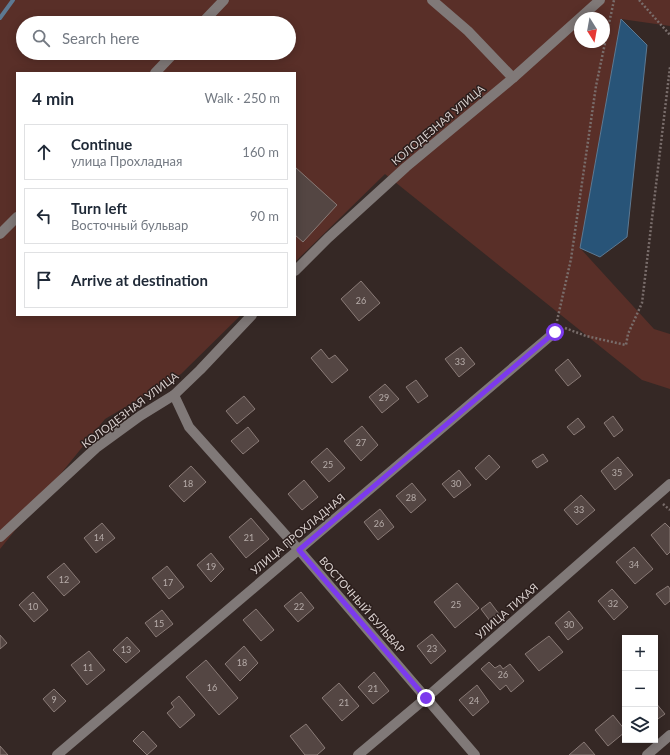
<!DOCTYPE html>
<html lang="en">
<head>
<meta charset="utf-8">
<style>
	:root { --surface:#fff; --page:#f2f2f3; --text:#1f2937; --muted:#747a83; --line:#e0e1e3 }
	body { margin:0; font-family:Lato,sans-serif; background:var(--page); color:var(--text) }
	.controls { position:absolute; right:12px; bottom:12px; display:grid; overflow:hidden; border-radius:0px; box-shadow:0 2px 10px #0003 }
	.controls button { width:36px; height:36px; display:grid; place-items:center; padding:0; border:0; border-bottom:1px solid var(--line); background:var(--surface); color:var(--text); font:20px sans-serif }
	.compass { position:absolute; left:574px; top:12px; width:36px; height:36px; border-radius:50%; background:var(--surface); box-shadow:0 2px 10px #0003; rotate:169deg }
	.stop { position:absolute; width:12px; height:12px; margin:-9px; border:3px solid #7c3aed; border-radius:50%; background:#fff }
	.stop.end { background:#7c3aed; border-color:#fff; box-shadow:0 1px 4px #0008 }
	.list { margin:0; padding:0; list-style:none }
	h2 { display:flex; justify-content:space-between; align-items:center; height:52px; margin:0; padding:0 16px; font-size:17px }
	h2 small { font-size:13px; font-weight:400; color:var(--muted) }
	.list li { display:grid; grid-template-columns:26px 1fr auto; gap:12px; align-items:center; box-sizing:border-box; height:56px; margin:0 8px 8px; padding:0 8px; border:1px solid var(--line); border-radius:0px }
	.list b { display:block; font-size:15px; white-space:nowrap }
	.list p { margin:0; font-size:13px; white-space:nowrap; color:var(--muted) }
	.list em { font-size:13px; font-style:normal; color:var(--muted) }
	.icon { flex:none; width:22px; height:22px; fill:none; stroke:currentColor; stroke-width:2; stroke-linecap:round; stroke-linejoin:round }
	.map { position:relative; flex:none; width:670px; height:755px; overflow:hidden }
	.search { position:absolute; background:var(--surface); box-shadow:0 2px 10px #0003; left:16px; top:16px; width:280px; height:44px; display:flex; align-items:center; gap:10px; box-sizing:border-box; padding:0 14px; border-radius:22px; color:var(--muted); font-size:15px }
	.panel { position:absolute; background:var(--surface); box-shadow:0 2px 10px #0003; left:16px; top:72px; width:280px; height:244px; border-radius:0px }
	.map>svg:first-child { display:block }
	.green { fill:#592f28; fill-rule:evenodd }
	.water { fill:#285478; stroke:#5d7992 }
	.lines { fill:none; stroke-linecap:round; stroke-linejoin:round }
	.stream { stroke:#5d7992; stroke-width:4 }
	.building { fill:#544643; stroke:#897a76 }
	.path { stroke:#796d6b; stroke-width:2.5; stroke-dasharray:2 2; stroke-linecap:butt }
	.minor { stroke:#807978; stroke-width:10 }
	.route { stroke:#7c3aed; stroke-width:5 }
	.labels { text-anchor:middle; stroke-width:3; stroke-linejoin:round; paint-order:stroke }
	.number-label { font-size:9px; fill:#b7adaa }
	.street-label { font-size:11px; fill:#d8cfcd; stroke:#2b1e1c }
</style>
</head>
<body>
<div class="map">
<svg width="670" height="755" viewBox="0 0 670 755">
	<rect width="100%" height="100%" fill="#352825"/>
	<path class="green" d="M0,0H670V26L621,19L580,248L654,329L670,334V389L642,380L385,174L295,262V73H17V315H241L181,374L105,419L0,549ZM580,18H604V42H580ZM23,23H289V53H23Z"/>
	<path class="water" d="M621,19L647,45L627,237L600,257L580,248Z"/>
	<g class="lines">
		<path class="stream" d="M0,18L13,0"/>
	</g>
	<g class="building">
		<path d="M295,167L337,205L303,242L295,235Z"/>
		<path d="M361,281L380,303L359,321L341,299Z"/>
		<path d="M461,347L475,364L459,377L445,359Z"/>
		<path d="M321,349L329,359L335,355L348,370L332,383L311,358Z"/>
		<path d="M568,359L581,376L568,386L555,370Z"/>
		<path d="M416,380L428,396L418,403L406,387Z"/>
		<path d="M385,384L399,399L382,413L369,397Z"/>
		<path d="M244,396L255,409L237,424L226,411Z"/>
		<path d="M613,416L623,430L614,437L604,423Z"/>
		<path d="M578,418L585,427L574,435L567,427Z"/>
		<path d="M362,426L378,445L361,461L344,441Z"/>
		<path d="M248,427L259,441L243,454L231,441Z"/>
		<path d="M327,448L345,468L329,482L311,462Z"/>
		<path d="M543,454L548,461L537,468L532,461Z"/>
		<path d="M489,455L500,467L486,480L475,468Z"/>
		<path d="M618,457L633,475L615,490L601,471Z"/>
		<path d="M191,466L206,482L184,502L169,486Z"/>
		<path d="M459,470L471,485L454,498L442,484Z"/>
		<path d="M304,480L318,497L302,510L288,494Z"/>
		<path d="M412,483L426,500L411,513L396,496Z"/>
		<path d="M581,495L595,510L577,525L564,510Z"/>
		<path d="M380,509L394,527L378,540L364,522Z"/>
		<path d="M251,518L269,539L246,558L229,537Z"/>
		<path d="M102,523L115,538L96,553L84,538Z"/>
		<path d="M665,523L670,528V552L667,555L651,535Z"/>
		<path d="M634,547L653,569L635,584L616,562Z"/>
		<path d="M211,553L224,569L211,582L197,565Z"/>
		<path d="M64,563L80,582L64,596L47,577Z"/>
		<path d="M167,566L184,587L169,599L152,578Z"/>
		<path d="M457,583L479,608L455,628L434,602Z"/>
		<path d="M668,586L670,589V601L665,605L656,594Z"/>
		<path d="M612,589L628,607L614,620L598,601Z"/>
		<path d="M33,592L48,610L34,622L19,605Z"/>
		<path d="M301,592L314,608L298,622L284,606Z"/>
		<path d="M490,602L499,614L490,621L481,609Z"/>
		<path d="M256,609L274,630L261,641L243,620Z"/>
		<path d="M162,610L173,624L156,637L145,623Z"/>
		<path d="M569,611L583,628L568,640L555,623Z"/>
		<path d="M432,634L446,651L431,664L417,646Z"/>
		<path d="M0,635L7,643L0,649Z"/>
		<path d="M549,636L563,652L539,671L525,654Z"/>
		<path d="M127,637L140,651L126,663L113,650Z"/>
		<path d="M244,646L258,663L240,681L225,664Z"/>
		<path d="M89,651L105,670L87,685L71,665Z"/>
		<path d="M206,660L238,698L219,715L186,677Z"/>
		<path d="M489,662L495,668L500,665L503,669L510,664L524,681L511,692L506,685L500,690L481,669Z"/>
		<path d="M374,672L389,691L373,704L358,687Z"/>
		<path d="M339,683L359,706L342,721L322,698Z"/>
		<path d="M477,685L489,702L473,716L459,700Z"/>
		<path d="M54,689L66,701L54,712L43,699Z"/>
		<path d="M179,696L195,715L180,728L167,713L174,707L171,703Z"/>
		<path d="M655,702L665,714L655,721Z"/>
		<path d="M613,715L625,730V732L608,746L595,730Z"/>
		<path d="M306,724L325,748L317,755H305L290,736Z"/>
		<path d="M143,731L157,746L147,755L133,741Z"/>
		<path d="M584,742L595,755H569Z"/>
		<path d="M0,746L8,755H0Z"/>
	</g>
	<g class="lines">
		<g class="path">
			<path d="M639,0L670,35"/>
			<path d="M557,321L571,259L596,86L614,0"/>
			<path d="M565,328L586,336L626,345L628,334L642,303L670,67"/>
			<path d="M663,504L670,510"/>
		</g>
		<g class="minor">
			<path d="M432,0L468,31L513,78"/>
			<path d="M202,23L224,0"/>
			<path d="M155,73L174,53"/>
			<path d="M0,234L17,217"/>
			<path d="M295,271L328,238L406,167L513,78L600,0"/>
			<path d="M174,395L189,427L299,550L475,755"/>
			<path d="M0,537L96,448L140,416L174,395L200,370L252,315"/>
			<path d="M57,755L555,332"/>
			<path d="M358,755L426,698L670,484"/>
			<path d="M647,755L670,735"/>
		</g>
	</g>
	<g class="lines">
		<path class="route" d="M426,698L299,550L555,332"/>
	</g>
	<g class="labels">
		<g class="number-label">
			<text x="361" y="304">26</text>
			<text x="460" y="365">33</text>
			<text x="384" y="401">29</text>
			<text x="361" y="446">27</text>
			<text x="328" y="468">25</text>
			<text x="617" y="476">35</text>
			<text x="188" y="487">18</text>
			<text x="456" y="487">30</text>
			<text x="411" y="501">28</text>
			<text x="579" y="513">33</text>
			<text x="379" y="527">26</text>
			<text x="99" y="541">14</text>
			<text x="249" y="541">21</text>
			<text x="634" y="568">34</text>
			<text x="211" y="570">19</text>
			<text x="64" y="583">12</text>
			<text x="168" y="586">17</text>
			<text x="613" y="607">32</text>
			<text x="456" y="608">25</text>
			<text x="33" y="610">10</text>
			<text x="299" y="610">22</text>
			<text x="159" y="627">15</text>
			<text x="569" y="628">30</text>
			<text x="432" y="652">23</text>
			<text x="126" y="653">13</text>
			<text x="242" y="666">18</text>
			<text x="88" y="671">11</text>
			<text x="503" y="678">26</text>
			<text x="212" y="691">16</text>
			<text x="373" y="692">21</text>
			<text x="54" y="703">9</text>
			<text x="474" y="704">24</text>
			<text x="344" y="706">21</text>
		</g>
		<g class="street-label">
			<text transform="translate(438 125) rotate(-40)" y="4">КОЛОДЕЗНАЯ УЛИЦА</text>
			<text transform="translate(130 410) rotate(-37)" y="4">КОЛОДЕЗНАЯ УЛИЦА</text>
			<text transform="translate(298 534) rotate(-40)" y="4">УЛИЦА ПРОХЛАДНАЯ</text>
			<text transform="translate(362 605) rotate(49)" y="4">ВОСТОЧНЫЙ БУЛЬВАР</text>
			<text transform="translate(507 611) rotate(-41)" y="4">УЛИЦА ТИХАЯ</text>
		</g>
	</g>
</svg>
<div class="controls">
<button>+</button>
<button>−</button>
<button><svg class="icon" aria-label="layers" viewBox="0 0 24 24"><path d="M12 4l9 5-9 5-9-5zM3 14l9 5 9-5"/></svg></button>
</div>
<svg class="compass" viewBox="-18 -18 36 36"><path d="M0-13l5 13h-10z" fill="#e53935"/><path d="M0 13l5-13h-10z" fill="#747a83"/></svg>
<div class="stop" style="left:555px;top:332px"></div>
<div class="stop end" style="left:426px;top:698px"></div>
<div class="search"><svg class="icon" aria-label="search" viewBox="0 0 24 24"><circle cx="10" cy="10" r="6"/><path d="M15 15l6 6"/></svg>Search here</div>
<section class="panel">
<h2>4 min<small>Walk · 250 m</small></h2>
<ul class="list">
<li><svg class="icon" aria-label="ahead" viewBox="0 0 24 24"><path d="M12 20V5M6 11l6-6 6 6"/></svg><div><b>Continue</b><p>улица Прохладная</p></div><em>160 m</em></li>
<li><svg class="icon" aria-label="left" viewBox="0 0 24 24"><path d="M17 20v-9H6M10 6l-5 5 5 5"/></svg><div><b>Turn left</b><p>Восточный бульвар</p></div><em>90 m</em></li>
<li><svg class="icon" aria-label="arrive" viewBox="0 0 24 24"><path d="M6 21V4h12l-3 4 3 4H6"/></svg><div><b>Arrive at destination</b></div></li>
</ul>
</section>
</div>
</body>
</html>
